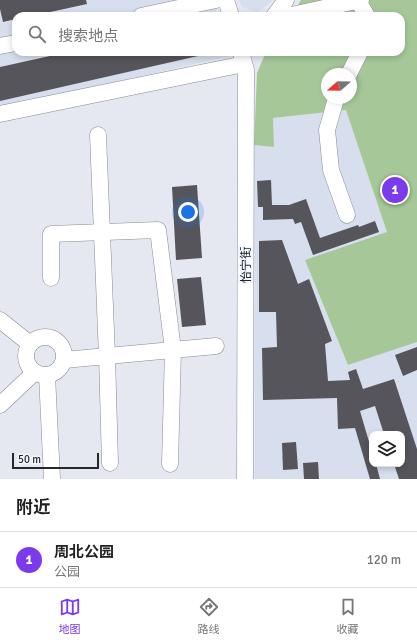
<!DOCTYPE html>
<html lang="zh">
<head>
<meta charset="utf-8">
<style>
	:root { --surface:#fff; --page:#f6f6f6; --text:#222; --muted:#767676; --line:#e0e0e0; --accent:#7c3aed }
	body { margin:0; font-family:Signika,"Noto Sans SC",sans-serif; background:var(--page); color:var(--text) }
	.controls { position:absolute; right:12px; bottom:12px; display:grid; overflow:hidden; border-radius:8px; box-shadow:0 2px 6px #0003 }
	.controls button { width:36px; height:36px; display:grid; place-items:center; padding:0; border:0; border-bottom:1px solid var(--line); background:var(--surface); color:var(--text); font:20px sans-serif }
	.compass { position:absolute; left:321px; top:68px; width:36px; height:36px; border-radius:50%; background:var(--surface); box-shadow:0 2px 6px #0003; rotate:250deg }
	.scale { position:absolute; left:12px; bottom:10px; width:87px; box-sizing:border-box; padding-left:4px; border:2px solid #25272a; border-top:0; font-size:11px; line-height:14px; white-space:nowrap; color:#25272a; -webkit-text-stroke:3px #f2f6ff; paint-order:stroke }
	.you { position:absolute; left:188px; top:212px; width:14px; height:14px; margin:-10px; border:3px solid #fff; border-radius:50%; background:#1a73e8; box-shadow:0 0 0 6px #1a73e833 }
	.badge { display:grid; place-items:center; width:26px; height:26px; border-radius:50%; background:var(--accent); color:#fff; font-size:13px; font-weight:700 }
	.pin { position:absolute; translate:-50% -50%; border:2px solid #fff; box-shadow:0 1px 4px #0006 }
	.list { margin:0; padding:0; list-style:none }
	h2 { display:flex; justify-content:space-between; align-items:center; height:52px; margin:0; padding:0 16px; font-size:17px }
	h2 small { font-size:13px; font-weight:400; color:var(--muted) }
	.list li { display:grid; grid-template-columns:26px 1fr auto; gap:12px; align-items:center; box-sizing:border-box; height:56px; padding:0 16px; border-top:1px solid var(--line) }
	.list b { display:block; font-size:15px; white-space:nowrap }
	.list p { margin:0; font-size:13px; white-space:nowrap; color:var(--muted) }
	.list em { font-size:13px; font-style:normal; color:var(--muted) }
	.icon { flex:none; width:22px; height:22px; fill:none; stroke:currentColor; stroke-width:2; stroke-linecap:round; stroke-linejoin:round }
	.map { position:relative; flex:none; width:417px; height:479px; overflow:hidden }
	.search { position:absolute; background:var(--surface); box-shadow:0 2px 6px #0003; left:12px; right:12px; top:12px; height:44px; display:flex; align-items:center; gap:10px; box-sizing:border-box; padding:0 14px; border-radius:12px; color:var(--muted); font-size:15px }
	.sheet { height:108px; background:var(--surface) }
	nav { display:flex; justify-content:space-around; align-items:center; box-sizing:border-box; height:56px; border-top:1px solid var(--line); background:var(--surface); font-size:11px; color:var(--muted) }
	nav a { display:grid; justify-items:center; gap:2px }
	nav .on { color:var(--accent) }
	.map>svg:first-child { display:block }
	.built { fill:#d7deed; fill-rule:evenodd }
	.green { fill:#a6c899; fill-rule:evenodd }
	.building { fill:#57555c }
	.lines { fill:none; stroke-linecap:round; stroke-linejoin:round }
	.minor-casing { stroke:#888b93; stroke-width:17 }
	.minor { stroke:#fff; stroke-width:16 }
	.labels { text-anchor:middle; stroke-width:4; stroke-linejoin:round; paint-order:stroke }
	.street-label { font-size:12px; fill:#25272a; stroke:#f2f6ff }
</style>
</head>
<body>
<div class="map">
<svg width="417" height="479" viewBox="0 0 417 479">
	<rect width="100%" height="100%" fill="#e5e8f1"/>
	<g class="built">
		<path d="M0,0H213L218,16H16V52H228L230,56L0,108Z"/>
		<path d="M239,0H273L266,6L257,12L242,7Z"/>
		<path d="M346,110L388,232L305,260L348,365L417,342V479H255L254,145L274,147L273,118ZM372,434H402V464H372Z"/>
	</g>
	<path class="green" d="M301,0H417V342L348,365L305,260L387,232L346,110L273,118L274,147L254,145L257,73L266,52H401V16H294L299,3ZM327,74H351V98H327Z"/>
	<g class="building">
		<path d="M0,0H86L87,4L32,16H16V19L3,22L0,9Z"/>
		<path d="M68,52H197L198,56L0,101V67Z"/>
		<path d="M271,180L272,205H289L306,199L320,238L358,225L359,227L375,221L379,232L313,255L301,222L295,224L293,219L263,220V207H258L257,181Z"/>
		<path d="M197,185L202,258L176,260L172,187Z"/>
		<path d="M282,240L298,284L309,279L332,341L325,344L328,381L350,380L348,372L356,369L363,389L394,379L417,449V479H399L394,464H402V434H384L375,406L360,411L372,452V464H376L380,479H370L355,428L338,429L337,398L263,400L262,348L277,347L276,312H259V241Z"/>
		<path d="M201,277L206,325L182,327L177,279Z"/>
		<path d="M417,347V370L403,376L395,355Z"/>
		<path d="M296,442L298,469L283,470L282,443Z"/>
		<path d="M318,462L319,479H304L303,463Z"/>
	</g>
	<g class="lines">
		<g class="minor-casing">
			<g id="minor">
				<path d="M226,0L231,16"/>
				<path d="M358,1L367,16"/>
				<path d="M141,16L216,0"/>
				<path d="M274,16L286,0"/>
				<path d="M287,16L361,0"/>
				<path d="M0,46L16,43"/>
				<path d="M241,52L246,70L245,479"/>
				<path d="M349,74L360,52"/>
				<path d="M337,98L335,102L327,130L331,170L347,215"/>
				<path d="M0,114L244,64"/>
				<path d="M98,135L107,356L110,463"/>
				<path d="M51,278V234L158,230L173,350L170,464"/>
				<path d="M0,320L30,344"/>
				<circle cx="45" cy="356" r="19"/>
				<path d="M64,360L216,346"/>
				<path d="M47,375L52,479"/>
				<path d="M0,405L35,372"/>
			</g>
		</g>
		<use href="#minor" class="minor"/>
	</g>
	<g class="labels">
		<g class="street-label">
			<text transform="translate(246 265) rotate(-90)" y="4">怡宁街</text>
		</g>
	</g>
</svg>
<div class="controls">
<button><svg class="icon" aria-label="layers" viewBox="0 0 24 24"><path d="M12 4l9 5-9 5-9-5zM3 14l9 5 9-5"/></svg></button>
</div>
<svg class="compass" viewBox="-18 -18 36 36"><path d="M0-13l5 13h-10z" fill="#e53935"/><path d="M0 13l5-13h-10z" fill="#767676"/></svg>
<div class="scale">50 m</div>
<div class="you"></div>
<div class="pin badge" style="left:395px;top:190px">1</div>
<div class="search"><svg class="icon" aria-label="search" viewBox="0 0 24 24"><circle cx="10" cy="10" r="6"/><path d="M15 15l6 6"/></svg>搜索地点</div>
</div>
<section class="sheet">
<h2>附近<small></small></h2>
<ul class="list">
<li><span class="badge">1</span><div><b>周北公园</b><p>公园</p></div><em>120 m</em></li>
</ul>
</section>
<nav>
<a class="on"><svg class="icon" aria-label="map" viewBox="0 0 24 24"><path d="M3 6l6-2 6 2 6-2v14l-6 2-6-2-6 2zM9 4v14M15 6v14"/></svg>地图</a>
<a><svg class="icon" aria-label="directions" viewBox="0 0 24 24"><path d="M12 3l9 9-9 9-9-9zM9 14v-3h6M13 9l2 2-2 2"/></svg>路线</a>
<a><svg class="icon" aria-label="saved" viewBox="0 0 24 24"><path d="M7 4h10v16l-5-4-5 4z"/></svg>收藏</a>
</nav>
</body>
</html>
